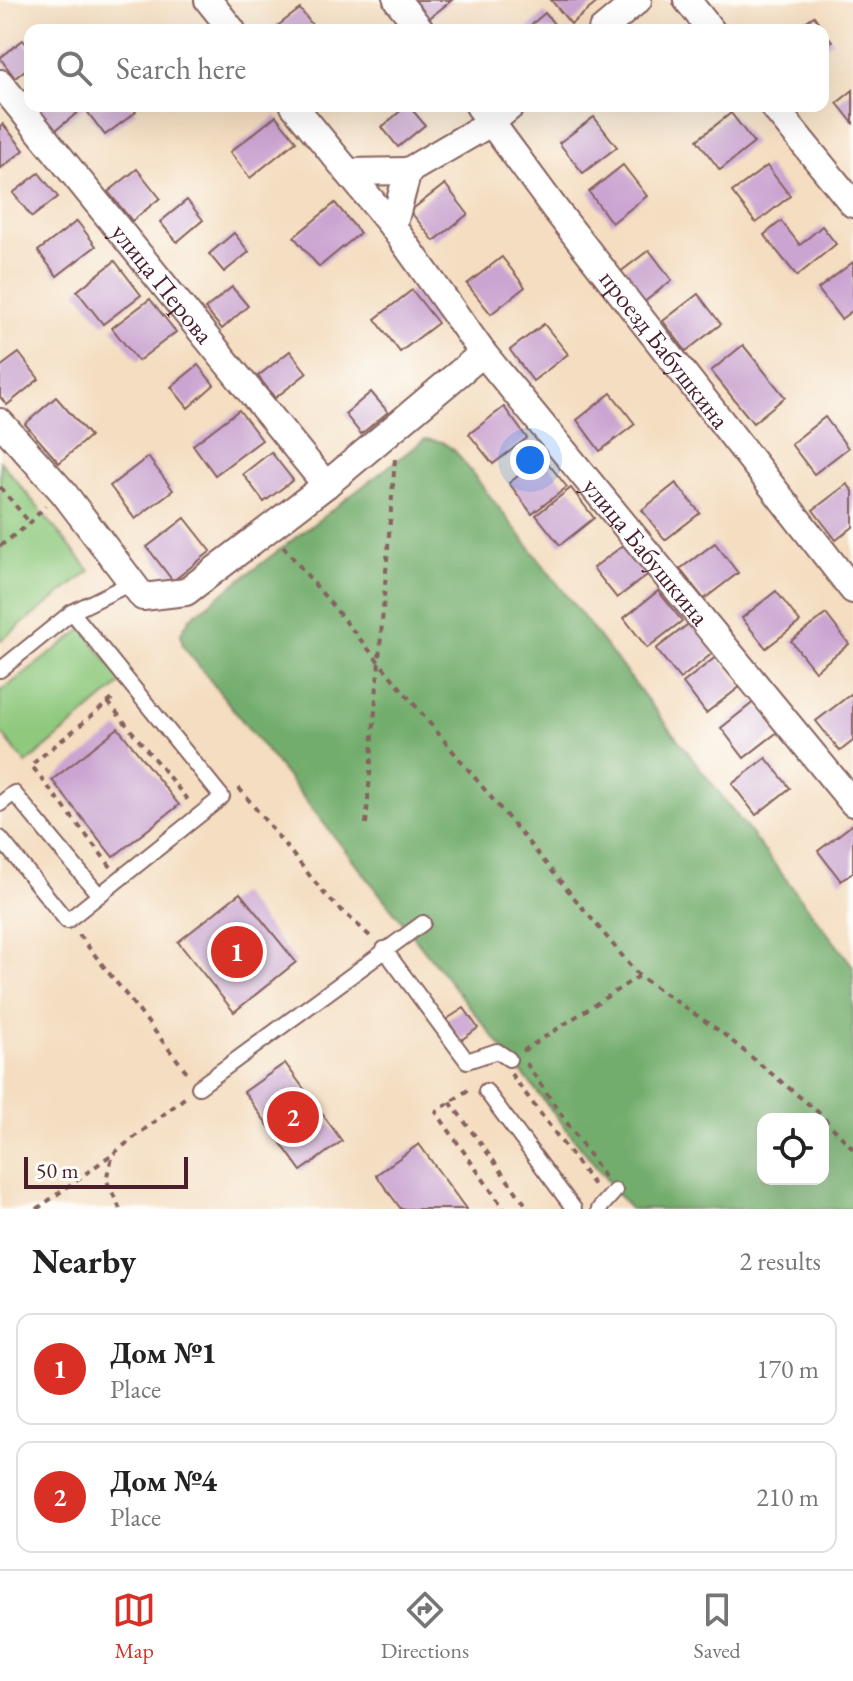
<!DOCTYPE html>
<html lang="en">
<head>
<meta charset="utf-8">
<style>
	:root { --surface:#fff; --page:#f2f2f2; --text:#222; --muted:#767676; --line:#e0e0e0; --accent:#d93025 }
	body { margin:0; font-family:"EB Garamond",serif; background:var(--page); color:var(--text) }
	.controls { position:absolute; right:24px; bottom:24px; display:grid; overflow:hidden; border-radius:16px; box-shadow:0 8px 32px #0002 }
	.controls button { width:72px; height:72px; display:grid; place-items:center; padding:0; border:0; border-bottom:2px solid var(--line); background:var(--surface); color:var(--text); font:40px sans-serif }
	.scale { position:absolute; left:24px; bottom:20px; width:164px; box-sizing:border-box; padding-left:8px; border:4px solid #4a1f2b; border-top:0; font-size:22px; line-height:28px; white-space:nowrap; color:#4a1f2b; -webkit-text-stroke:6px #fdfcf7; paint-order:stroke }
	.you { position:absolute; left:530px; top:460px; width:28px; height:28px; margin:-20px; border:6px solid #fff; border-radius:50%; background:#1a73e8; box-shadow:0 0 0 12px #1a73e833 }
	.badge { display:grid; place-items:center; width:52px; height:52px; border-radius:50%; background:var(--accent); color:#fff; font-size:26px; font-weight:700 }
	.pin { position:absolute; translate:-50% -50%; border:4px solid #fff; box-shadow:0 2px 8px #0006 }
	.list { margin:0; padding:0; list-style:none }
	h2 { display:flex; justify-content:space-between; align-items:center; height:104px; margin:0; padding:0 32px; font-size:34px }
	h2 small { font-size:26px; font-weight:400; color:var(--muted) }
	.list li { display:grid; grid-template-columns:52px 1fr auto; gap:24px; align-items:center; box-sizing:border-box; height:112px; margin:0 16px 16px; padding:0 16px; border:2px solid var(--line); border-radius:16px }
	.list b { display:block; font-size:30px; white-space:nowrap }
	.list p { margin:0; font-size:26px; white-space:nowrap; color:var(--muted) }
	.list em { font-size:26px; font-style:normal; color:var(--muted) }
	.icon { flex:none; width:44px; height:44px; fill:none; stroke:currentColor; stroke-width:2; stroke-linecap:round; stroke-linejoin:round }
	.map { position:relative; flex:none; width:853px; height:1209px; overflow:hidden }
	.search { position:absolute; background:var(--surface); box-shadow:0 8px 32px #0002; left:24px; right:24px; top:24px; height:88px; display:flex; align-items:center; gap:20px; box-sizing:border-box; padding:0 28px; border-radius:16px; color:var(--muted); font-size:30px }
	.sheet { height:360px; background:var(--surface) }
	nav { display:flex; justify-content:space-around; align-items:center; box-sizing:border-box; height:112px; border-top:2px solid var(--line); background:var(--surface); font-size:22px; color:var(--muted) }
	nav a { display:grid; justify-items:center; gap:4px }
	nav .on { color:var(--accent) }
	.map>svg:first-child { display:block }
	.green { fill:#8fc97e; stroke:#6c7454; stroke-width:2 }
	.forest { fill:#73ad6d; stroke:#5e664c; stroke-width:2; fill-rule:evenodd }
	.building { fill:#cba5d1 }
	.lines { fill:none; stroke-linecap:round; stroke-linejoin:round }
	.lane-casing { stroke:#86625f; stroke-width:18 }
	.street-casing { stroke:#86625f; stroke-width:30 }
	.path { stroke:#86625f; stroke-width:4; stroke-dasharray:6 6; stroke-linecap:butt }
	.lane { stroke:#fff; stroke-width:14 }
	.street { stroke:#fff; stroke-width:26 }
	.labels { text-anchor:middle; stroke-width:7; stroke-linejoin:round; paint-order:stroke }
	.street-label { font-size:26px; fill:#4a1f2b; stroke:#fdfcf7 }
</style>
</head>
<body>
<div class="map">
<svg width="853" height="1209" viewBox="0 0 853 1209">
	<rect width="100%" height="100%" fill="#fdfcf7"/>
	<filter id="ink" filterUnits="userSpaceOnUse"><feTurbulence type="fractalNoise" baseFrequency=".0125" numOctaves="2"/><feDisplacementMap in="SourceGraphic" scale="16" xChannelSelector="R" yChannelSelector="G"/><feConvolveMatrix kernelMatrix="1 2 1 2 8 2 1 2 1" color-interpolation-filters="sRGB"/></filter>
	<filter id="wash" filterUnits="userSpaceOnUse"><feTurbulence type="fractalNoise" baseFrequency=".006" numOctaves="4" result="noise"/><feDisplacementMap in="SourceGraphic" scale="32" xChannelSelector="R" yChannelSelector="G"/><feGaussianBlur stdDeviation="1.8" result="paint"/><feColorMatrix in="noise" values="0 0 0 0 0 0 0 0 0 0 0 0 0 0 0 0 0 1.4 0 .05"/><feComposite in="paint" operator="in"/></filter>
	<g filter="url(#wash)">
		<rect width="100%" height="100%" fill="#f4ddc0"/>
		<g class="green">
			<path d="M0,461L90,571L0,641Z"/>
			<path d="M83,629L123,682L26,764L0,731V692Z"/>
		</g>
		<path class="forest" d="M425,439L442,442L455,451L853,966V1209H630L183,646L181,633L190,618ZM763,1119H823V1179H763Z"/>
		<g id="blocks">
			<g class="building">
				<path d="M411,0H452L427,20Z"/>
				<path d="M551,0H600L571,24Z"/>
				<path d="M300,9L316,30H272Z"/>
				<path d="M545,13L559,30H525Z"/>
				<path d="M814,16L832,41L823,48V30H794Z"/>
				<path d="M23,40L30,49V66L15,78L0,58Z"/>
				<path d="M853,90V123L837,103Z"/>
				<path d="M31,106H86L52,133Z"/>
				<path d="M91,106H131L136,112L105,135L86,110Z"/>
				<path d="M406,106H409L425,125L398,147L382,127Z"/>
				<path d="M731,113L754,143L720,170L697,140Z"/>
				<path d="M276,116L296,141L250,178L230,152Z"/>
				<path d="M594,117L617,147L583,173L559,143Z"/>
				<path d="M3,124L24,150L0,169V126Z"/>
				<path d="M623,165L647,196L612,223L589,192Z"/>
				<path d="M767,166L790,196L756,223L732,192Z"/>
				<path d="M137,169L160,198L132,221L108,192Z"/>
				<path d="M39,173L58,197L32,217L13,193Z"/>
				<path d="M445,184L468,214L434,241L410,211Z"/>
				<path d="M187,200L203,220L177,242L160,222Z"/>
				<path d="M335,203L360,233L319,267L294,237Z"/>
				<path d="M77,221L96,246L57,276L38,251Z"/>
				<path d="M781,221L800,245L822,226L836,244L797,276L764,235Z"/>
				<path d="M234,233L249,252L224,272L209,254Z"/>
				<path d="M649,250L672,280L638,307L615,276Z"/>
				<path d="M502,257L525,287L491,314L467,284Z"/>
				<path d="M115,261L141,295L103,324L77,291Z"/>
				<path d="M853,262V310L841,319L818,289Z"/>
				<path d="M232,287L248,306L222,329L205,309Z"/>
				<path d="M412,290L438,323L400,352L375,319Z"/>
				<path d="M698,294L721,324L686,351L663,321Z"/>
				<path d="M150,299L176,332L138,361L112,328Z"/>
				<path d="M544,324L568,354L533,381L510,350Z"/>
				<path d="M743,345L785,397L753,423L711,371Z"/>
				<path d="M290,351L307,373L275,398L258,376Z"/>
				<path d="M19,353L39,379L7,405L0,397V367Z"/>
				<path d="M198,365L214,385L188,408L171,387Z"/>
				<path d="M371,392L388,412L361,434L345,414Z"/>
				<path d="M611,393L635,424L600,451L577,420Z"/>
				<path d="M56,397L90,436L59,463L25,424Z"/>
				<path d="M504,407L527,438L493,464L469,434Z"/>
				<path d="M239,410L262,440L215,475L193,445Z"/>
				<path d="M825,417L848,448L814,474L791,444Z"/>
				<path d="M271,452L293,480L264,502L243,474Z"/>
				<path d="M148,457L173,490L135,519L110,486Z"/>
				<path d="M543,457L567,487L532,514L509,483Z"/>
				<path d="M676,483L700,513L665,540L642,510Z"/>
				<path d="M847,484L853,491V527L836,540L813,510Z"/>
				<path d="M571,488L594,518L560,545L536,515Z"/>
				<path d="M185,518L211,551L173,581L147,547Z"/>
				<path d="M628,542L651,572L617,598L593,568Z"/>
				<path d="M715,543L738,573L704,599L680,569Z"/>
				<path d="M658,591L682,621L647,648L624,618Z"/>
				<path d="M776,591L800,622L766,648L742,618Z"/>
				<path d="M826,614L849,644L815,671L791,641Z"/>
				<path d="M691,622L714,652L680,679L656,649Z"/>
				<path d="M717,656L741,686L706,713L683,683Z"/>
				<path d="M851,694L853,697V741L840,751L816,721Z"/>
				<path d="M755,701L779,731L744,758L721,728Z"/>
				<path d="M118,728L179,805L113,857L52,780Z"/>
				<path d="M766,758L790,788L756,815L732,784Z"/>
				<path d="M853,824V872L841,881L818,851Z"/>
				<path d="M240,893L296,962L234,1012L178,942Z"/>
				<path d="M464,1008L478,1028L461,1040L447,1019Z"/>
				<path d="M285,1063L342,1141L301,1171L244,1092Z"/>
				<path d="M419,1144L466,1209H401L376,1175Z"/>
			</g>
		</g>
	</g>
	<g filter="url(#ink)">
		<use href="#blocks" fill-opacity="0" stroke="#86625f" stroke-width="2"/>
		<g class="lines">
			<g class="lane-casing">
				<g id="lane">
					<path d="M0,670L72,612L131,583"/>
					<path d="M0,804L14,793L99,895"/>
					<path d="M0,838L67,921L222,797L72,612"/>
					<path d="M384,949L467,1061L497,1051L509,1059"/>
					<path d="M199,1087L423,923"/>
					<path d="M486,1091L574,1209"/>
					<path d="M599,1209L615,1191"/>
				</g>
			</g>
			<g class="street-casing">
				<g id="street">
					<path d="M208,0L232,30"/>
					<path d="M397,0L421,30"/>
					<path d="M687,0L711,30"/>
					<path d="M602,30L638,0"/>
					<path id="s1" d="M0,83L326,485"/>
					<path id="s2" d="M294,106L393,227L483,353L853,803"/>
					<path id="s3" d="M479,106L555,209L853,590"/>
					<path d="M773,106L853,204"/>
					<path d="M348,172L408,171"/>
					<path d="M393,227L408,171L492,122L511,106"/>
					<path d="M0,422L63,492L143,597L186,592L326,485L483,353"/>
				</g>
			</g>
			<g class="path">
				<path d="M0,487L30,523"/>
				<path d="M0,546L30,523L45,506"/>
				<path d="M283,546L639,976L721,1032L818,1112L853,1149"/>
				<path d="M108,702L190,803"/>
				<path d="M239,788L327,897L371,937"/>
				<path d="M366,824L395,459"/>
				<path d="M111,867L31,765L116,696"/>
				<path d="M79,935L190,1076"/>
				<path d="M523,1051L639,976"/>
				<path d="M526,1063L605,1178"/>
				<path d="M511,1074L596,1188"/>
				<path d="M468,1090L436,1112L504,1209"/>
				<path d="M450,1102L529,1209"/>
				<path d="M37,1209L111,1155"/>
				<path d="M120,1209L106,1179L113,1154L187,1096"/>
			</g>
			<use href="#lane" class="lane"/>
			<use href="#street" class="street"/>
		</g>
	</g>
	<g class="labels">
		<g class="street-label">
			<text dy="9" stroke="none"><textPath href="#s1" startOffset="258">улица Перова</textPath></text>
			<text dy="9" stroke="none"><textPath href="#s3" startOffset="306">проезд Бабушкина</textPath></text>
			<text dy="9" stroke="none"><textPath href="#s2" startOffset="568">улица Бабушкина</textPath></text>
		</g>
	</g>
</svg>
<div class="controls">
<button><svg class="icon" aria-label="locate" viewBox="0 0 24 24"><circle cx="12" cy="12" r="6"/><path d="M12 2v4M12 18v4M2 12h4M18 12h4"/></svg></button>
</div>
<div class="scale">50 m</div>
<div class="you"></div>
<div class="pin badge" style="left:237px;top:952px">1</div>
<div class="pin badge" style="left:293px;top:1117px">2</div>
<div class="search"><svg class="icon" aria-label="search" viewBox="0 0 24 24"><circle cx="10" cy="10" r="6"/><path d="M15 15l6 6"/></svg>Search here</div>
</div>
<section class="sheet">
<h2>Nearby<small>2 results</small></h2>
<ul class="list">
<li><span class="badge">1</span><div><b>Дом №1</b><p>Place</p></div><em>170 m</em></li>
<li><span class="badge">2</span><div><b>Дом №4</b><p>Place</p></div><em>210 m</em></li>
</ul>
</section>
<nav>
<a class="on"><svg class="icon" aria-label="map" viewBox="0 0 24 24"><path d="M3 6l6-2 6 2 6-2v14l-6 2-6-2-6 2zM9 4v14M15 6v14"/></svg>Map</a>
<a><svg class="icon" aria-label="directions" viewBox="0 0 24 24"><path d="M12 3l9 9-9 9-9-9zM9 14v-3h6M13 9l2 2-2 2"/></svg>Directions</a>
<a><svg class="icon" aria-label="saved" viewBox="0 0 24 24"><path d="M7 4h10v16l-5-4-5 4z"/></svg>Saved</a>
</nav>
</body>
</html>
